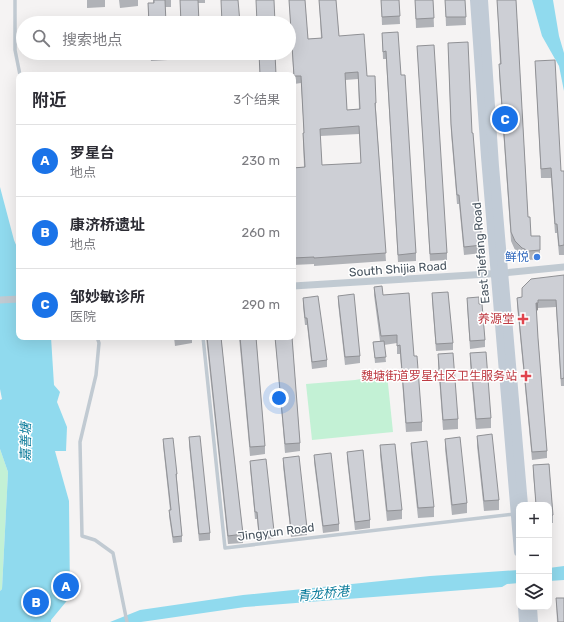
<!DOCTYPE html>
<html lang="zh">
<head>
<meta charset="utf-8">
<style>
	:root { --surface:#fff; --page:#f2f2f3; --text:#2b2b33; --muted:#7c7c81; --line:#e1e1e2; --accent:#1a73e8 }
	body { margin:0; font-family:Rubik,"Noto Sans SC",sans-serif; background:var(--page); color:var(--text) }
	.controls { position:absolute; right:12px; bottom:12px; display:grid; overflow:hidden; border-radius:8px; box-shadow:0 4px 16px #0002 }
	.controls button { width:36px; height:36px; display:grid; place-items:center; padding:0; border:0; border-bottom:1px solid var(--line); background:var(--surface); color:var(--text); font:20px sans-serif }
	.you { position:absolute; left:279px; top:398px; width:14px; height:14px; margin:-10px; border:3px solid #fff; border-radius:50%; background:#1a73e8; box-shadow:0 0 0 6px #1a73e833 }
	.badge { display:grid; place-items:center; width:26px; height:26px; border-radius:50%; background:var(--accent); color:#fff; font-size:13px; font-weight:700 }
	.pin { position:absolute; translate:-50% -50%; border:2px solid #fff; box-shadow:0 1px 4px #0006 }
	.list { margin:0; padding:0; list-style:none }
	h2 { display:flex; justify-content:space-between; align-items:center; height:52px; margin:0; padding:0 16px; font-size:17px }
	h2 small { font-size:13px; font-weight:400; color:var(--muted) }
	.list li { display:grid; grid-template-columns:26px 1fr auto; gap:12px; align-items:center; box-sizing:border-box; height:72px; padding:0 16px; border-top:1px solid var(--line) }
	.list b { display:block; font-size:15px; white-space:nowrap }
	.list p { margin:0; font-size:13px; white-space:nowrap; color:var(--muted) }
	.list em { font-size:13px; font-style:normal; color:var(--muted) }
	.icon { flex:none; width:22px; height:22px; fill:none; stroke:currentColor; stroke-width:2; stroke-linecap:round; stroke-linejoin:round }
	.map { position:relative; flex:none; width:564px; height:622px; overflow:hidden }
	.search { position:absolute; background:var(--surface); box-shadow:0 4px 16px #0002; left:16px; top:16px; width:280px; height:44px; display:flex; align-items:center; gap:10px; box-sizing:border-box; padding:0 14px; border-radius:22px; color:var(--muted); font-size:15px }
	.panel { position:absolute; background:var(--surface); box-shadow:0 4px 16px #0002; left:16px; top:72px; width:280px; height:268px; border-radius:8px }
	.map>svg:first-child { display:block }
	.green { fill:#c3f1d5 }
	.water { fill:#90daee }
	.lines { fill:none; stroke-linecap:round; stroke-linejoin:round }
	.lane { stroke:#c1cad2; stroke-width:3.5 }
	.street { stroke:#c1cad2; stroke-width:7 }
	.secondary { stroke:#c1cbd6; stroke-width:10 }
	.wall { fill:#b0b2b7; fill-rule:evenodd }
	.shaded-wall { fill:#909195 }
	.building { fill:#cdcfd5; stroke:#909195; fill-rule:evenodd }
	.shop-dot { fill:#3f7fe0; stroke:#fff; stroke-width:1.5 }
	.health-dot { fill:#e0444e; stroke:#fff; stroke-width:1.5 }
	.labels { text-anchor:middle; stroke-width:3; stroke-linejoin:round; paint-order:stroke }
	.street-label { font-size:12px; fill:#4a5661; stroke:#fff }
	.shop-label { font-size:12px; fill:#366cbe; stroke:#fff; text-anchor:end }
	.health-label { font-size:12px; fill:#be3a42; stroke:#fff; text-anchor:end }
	.water-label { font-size:13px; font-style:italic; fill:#0c7c9b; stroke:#fff }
</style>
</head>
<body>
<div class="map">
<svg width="564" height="622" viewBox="0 0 564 622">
	<rect width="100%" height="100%" fill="#f5f3f3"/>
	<g class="green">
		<path d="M387,374L393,432L312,440L306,384L355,380Z"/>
		<path d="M0,449L8,472L2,589L0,591Z"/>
	</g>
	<g class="water">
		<path d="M532,0H553L559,36L564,53V91L559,66L542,36Z"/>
		<path d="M0,187L14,240L19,252V337H51L54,385L60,392L57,402L67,427L66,451H55L69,501L70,597L51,620V622H0V591L2,589L8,472L0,449V400L2,399L0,389Z"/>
		<path d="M564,566V580L549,581V568Z"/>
		<path d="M519,570V583L507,584L502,587L245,607L141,622H110L140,610L243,595L430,576Z"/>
	</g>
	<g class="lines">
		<g class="lane">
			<path d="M15,0V50L20,75"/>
			<path d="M97,337L99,343L96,375L80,442L82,536L95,540L113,553L127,622"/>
			<path d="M203,337L225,548L515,514"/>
		</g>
		<g class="street">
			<path d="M293,286L504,273L564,267"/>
			<path d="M0,300L19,299"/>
		</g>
		<g class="secondary">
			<path d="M475,0L486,157L519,552"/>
			<path d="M483,0L494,166L523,505"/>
			<path d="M523,607L524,622"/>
			<path d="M532,607L533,622"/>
		</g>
	</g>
	<g class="wall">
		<path d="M87,0H105V7L87,8Z"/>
		<path d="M119,0H138V6L120,8Z"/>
		<path d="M153,0H171V7H165L166,23H148V3H153Z"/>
		<path d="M180,0H205V3H198L199,23H181Z"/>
		<path d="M289,0H305L308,39L321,38L319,0H336L339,36L367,76L376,103V110L386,261L314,266V264L293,265V168L304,167L303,140V133H304L301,83L294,84ZM358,79L359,109L347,110L345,80ZM359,134L361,163L322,165L320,136Z"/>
		<path d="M381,0H399L400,24L382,25Z"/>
		<path d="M415,0H433L434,27L416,28Z"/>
		<path d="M445,0H465L466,25L446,26Z"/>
		<path d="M497,0H516L528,217L531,236L540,250V259L529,260L522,257L515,250L511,241L499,73V64H500Z"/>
		<path d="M382,33L401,75L416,253V261L398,262L386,59H383Z"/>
		<path d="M448,43L472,133L482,245V253L464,255L459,204H457L451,133Z"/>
		<path d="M417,46L447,253V260L430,261Z"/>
		<path d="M150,53H168V60L151,61Z"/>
		<path d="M183,53H200V56L183,57Z"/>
		<path d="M535,61L561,171H564V255H559L557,233H555L551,178H541Z"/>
		<path d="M564,275V386H561L556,307L538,308V310L536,311L538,338L547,451V458L532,460L517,305V298L522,297Z"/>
		<path d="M374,287L383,295L414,356L422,422V431L406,432L400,354H397V343L384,345L386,362L375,363L373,342L380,341L374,295Z"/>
		<path d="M432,293L453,343V350L436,351L432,300Z"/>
		<path d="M338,296L360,356V363L345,365L338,303Z"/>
		<path d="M303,298L327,360V367L312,369L307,325H305L303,306Z"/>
		<path d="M467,298L485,340V347L470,349L467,305Z"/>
		<path d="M174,337H192V343L175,346Z"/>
		<path d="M206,337H221L228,403L243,534V543L228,544Z"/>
		<path d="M239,337H256L265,446V454L250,456Z"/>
		<path d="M275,337H292L300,443V451L285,453Z"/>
		<path d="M470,353L491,418V428L476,429L470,363Z"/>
		<path d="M438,354L458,419V429L443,430L438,364Z"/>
		<path d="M477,436L499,500V510L484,511L477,446Z"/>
		<path d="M189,437L210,533V540L199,541L189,445Z"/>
		<path d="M163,439L177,474V480L182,536V542L173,543L169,516V510H170L163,445Z"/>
		<path d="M445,439L467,503V513L452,515L445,449Z"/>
		<path d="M411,443L434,507V517L418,518L411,452Z"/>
		<path d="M380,445L402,510V519L387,521L380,455Z"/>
		<path d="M347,452L370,520V528L355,530L347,459Z"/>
		<path d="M314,455L339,524V531L323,533L314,462Z"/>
		<path d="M283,458L307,528V535L291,537L283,466Z"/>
		<path d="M250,461L274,531V538L259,540L257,519H255L250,468Z"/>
		<path d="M549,464L553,515V523H549V505H536L533,473V465Z"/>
		<path d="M556,598L564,622H557Z"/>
	</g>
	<path class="shaded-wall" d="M536,303H538V310L536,311Z"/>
	<g class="building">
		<path d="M154,0H165L166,23H149L148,3H154Z"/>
		<path d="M180,0H198L199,23H181Z"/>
		<path d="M221,0H238L240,23H222Z"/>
		<path d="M256,0H274L275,23H257Z"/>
		<path d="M289,0H305L308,39L322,38L319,0H336L339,36L364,34L367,76H375L376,103H375L386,253L314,258V257L293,258V168L305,167L303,133H304L301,76H294ZM358,72L360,109L347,110L345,73ZM359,126L361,163L322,165L320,129Z"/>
		<path d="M381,0H399L400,16L382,17Z"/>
		<path d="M415,0H433L434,18L416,19Z"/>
		<path d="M445,0H465L466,17H446Z"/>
		<path d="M497,0H516L528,217H530L531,236H540V250L529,251L522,248L515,241L511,232L499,64H501Z"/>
		<path d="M398,32L401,75H405L416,253L398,255L386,51L383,52L382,33Z"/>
		<path d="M468,42L472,133H473L482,245L464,247L459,195H457L451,124L448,43Z"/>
		<path d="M434,45L447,253L430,254L417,46Z"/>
		<path d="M259,53H275L276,75H260Z"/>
		<path d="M555,60L561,171H564V245L559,246L557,224H555L551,168L541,169L535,61Z"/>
		<path d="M564,275V378L561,379L556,300H538V303H536L538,338L547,451L532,452L517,298L522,297V288L531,279Z"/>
		<path d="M382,286L383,295L409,293L414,356H417L422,422L406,423L400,345L397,346V335L381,336L374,287Z"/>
		<path d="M448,292L453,343L436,344L432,293Z"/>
		<path d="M354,294L360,356L345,357L338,296Z"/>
		<path d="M318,296L327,360L312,362L307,318H305L303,298Z"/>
		<path d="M479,297V304H482L485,340L470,341L467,298Z"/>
		<path d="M175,337H185L175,338Z"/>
		<path d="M207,337H221L228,403L243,534L228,536Z"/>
		<path d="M240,337H256L265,446L250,447Z"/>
		<path d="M275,337H292L300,443L285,444Z"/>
		<path d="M384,341L386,357L375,358L373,342Z"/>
		<path d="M486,352L491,418L476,419L470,353Z"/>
		<path d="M453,353L458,419L443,420L438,354Z"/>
		<path d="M492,434L499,500L484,501L477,436Z"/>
		<path d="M200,436L210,533L199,534L189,437Z"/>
		<path d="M460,437L467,503L452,505L445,439Z"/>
		<path d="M173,438L177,474H176L182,536L173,537L169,510H171L163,439Z"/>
		<path d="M427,441L434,507L418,508L411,443Z"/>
		<path d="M395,444L402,510L387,511L380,445Z"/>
		<path d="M363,450L370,520L355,522L347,452Z"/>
		<path d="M331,453L339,524L323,526L314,455Z"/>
		<path d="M299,456L307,528L291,530L283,458Z"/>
		<path d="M266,459L274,531L259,533L257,512H255L250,461Z"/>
		<path d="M549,464L553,515L549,516V505H536L533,465Z"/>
		<path d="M556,598H564V622H558Z"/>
	</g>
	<circle class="shop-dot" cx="537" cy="257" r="4"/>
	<g class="health-dot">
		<path d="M521 313h4v4h4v4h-4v4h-4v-4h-4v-4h4z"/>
		<path d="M524 370h4v4h4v4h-4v4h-4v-4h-4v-4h4z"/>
	</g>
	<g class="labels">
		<g class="street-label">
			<text transform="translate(481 253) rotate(-95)" y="4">East Jiefang Road</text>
			<text transform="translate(398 269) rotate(-4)" y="4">South Shijia Road</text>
			<text transform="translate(276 532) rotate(-7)" y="4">Jingyun Road</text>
		</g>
		<g class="shop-label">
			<text x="529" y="261">鲜悦</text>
		</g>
		<g class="health-label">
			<text x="514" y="323">养源堂</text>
			<text x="517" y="380">魏塘街道罗星社区卫生服务站</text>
		</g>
		<g class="water-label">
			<text transform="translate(25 442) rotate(-89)" y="5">嘉善塘</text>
			<text transform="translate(323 593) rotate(-6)" y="5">青龙桥港</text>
		</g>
	</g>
</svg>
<div class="controls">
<button>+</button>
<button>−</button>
<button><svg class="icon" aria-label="layers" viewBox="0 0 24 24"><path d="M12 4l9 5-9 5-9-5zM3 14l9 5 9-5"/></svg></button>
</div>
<div class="you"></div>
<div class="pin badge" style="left:66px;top:586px">A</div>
<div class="pin badge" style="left:36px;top:602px">B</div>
<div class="pin badge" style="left:505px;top:119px">C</div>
<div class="search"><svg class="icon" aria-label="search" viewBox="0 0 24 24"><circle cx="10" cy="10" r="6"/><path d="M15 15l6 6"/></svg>搜索地点</div>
<section class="panel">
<h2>附近<small>3个结果</small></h2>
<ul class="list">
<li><span class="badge">A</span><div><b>罗星台</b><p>地点</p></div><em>230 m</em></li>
<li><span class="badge">B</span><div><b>康济桥遗址</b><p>地点</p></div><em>260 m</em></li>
<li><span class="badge">C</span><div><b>邹妙敏诊所</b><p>医院</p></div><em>290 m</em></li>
</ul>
</section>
</div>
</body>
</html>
